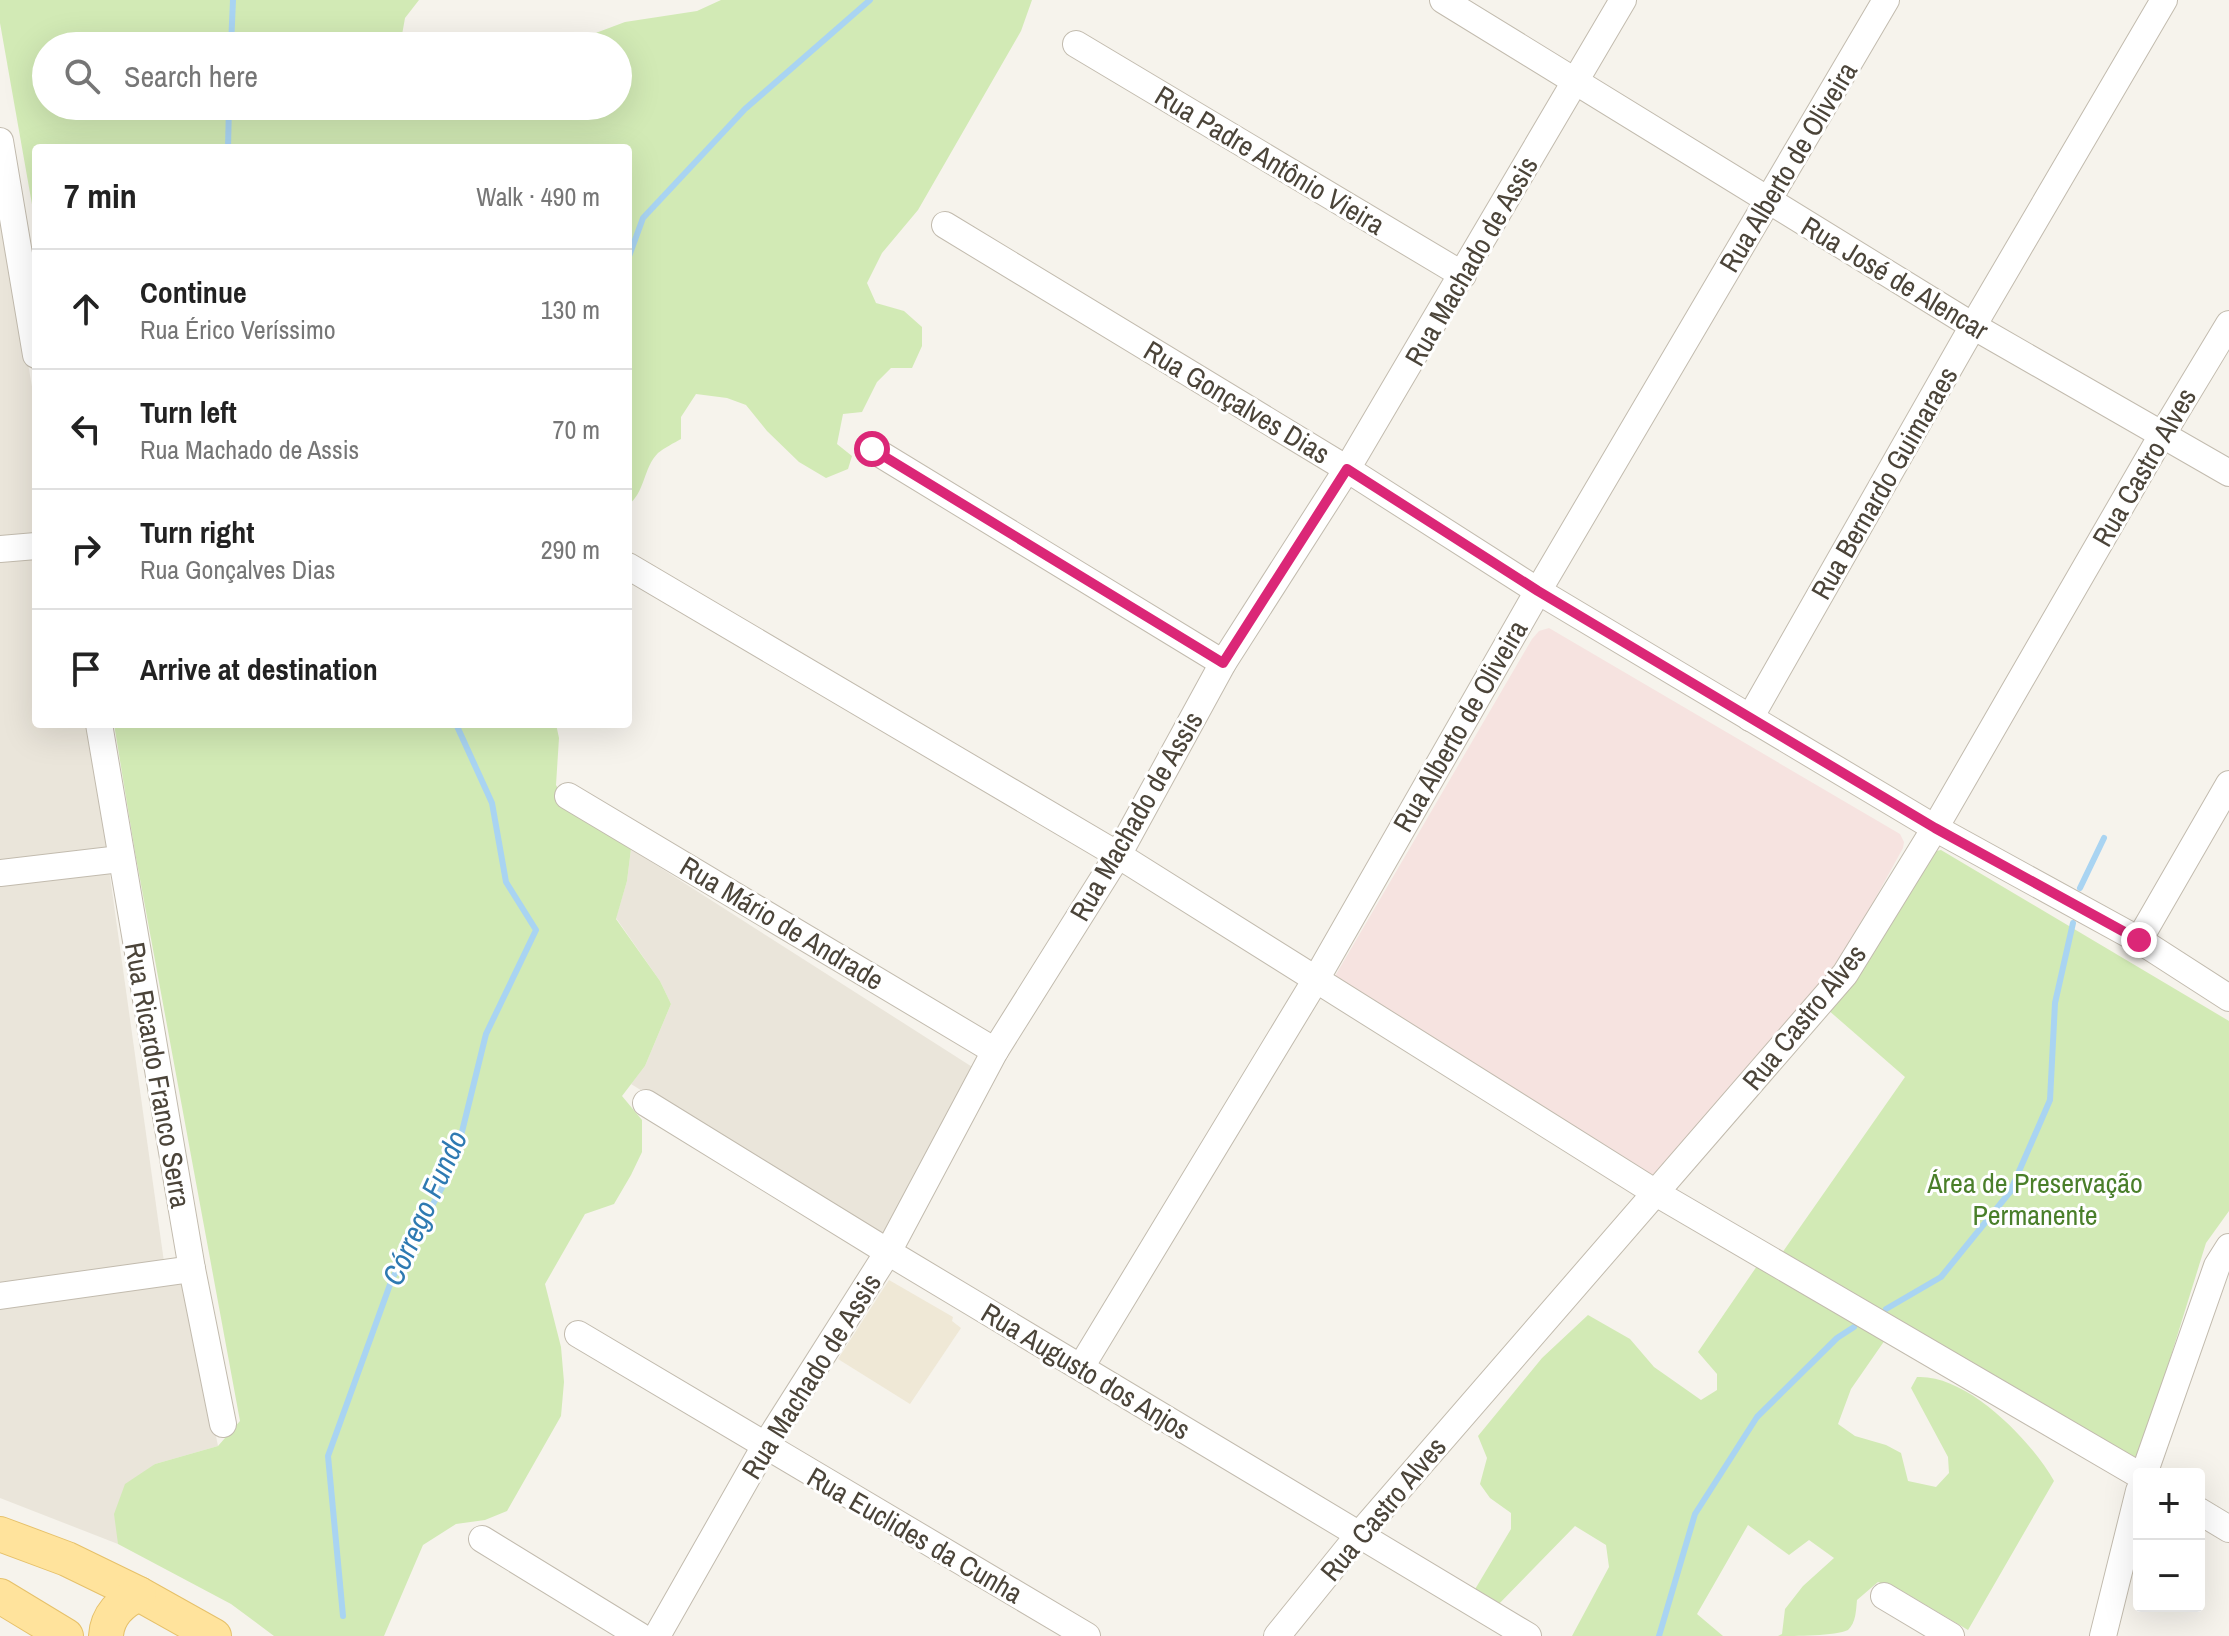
<!DOCTYPE html>
<html lang="en">
<head>
<meta charset="utf-8">
<style>
	:root { --surface:#fff; --page:#f6f6f6; --text:#222; --muted:#767676; --line:#e0e0e0 }
	body { margin:0; font-family:"Archivo Narrow",sans-serif; background:var(--page); color:var(--text) }
	.controls { position:absolute; right:24px; bottom:24px; display:grid; overflow:hidden; border-radius:8px; box-shadow:0 8px 32px #0002 }
	.controls button { width:72px; height:72px; display:grid; place-items:center; padding:0; border:0; border-bottom:2px solid var(--line); background:var(--surface); color:var(--text); font:40px sans-serif }
	.stop { position:absolute; width:24px; height:24px; margin:-18px; border:6px solid #db2777; border-radius:50%; background:#fff }
	.stop.end { background:#db2777; border-color:#fff; box-shadow:0 2px 8px #0008 }
	.list { margin:0; padding:0; list-style:none }
	h2 { display:flex; justify-content:space-between; align-items:center; height:104px; margin:0; padding:0 32px; font-size:34px }
	h2 small { font-size:26px; font-weight:400; color:var(--muted) }
	.list li { display:grid; grid-template-columns:52px 1fr auto; gap:24px; align-items:center; box-sizing:border-box; height:120px; padding:0 32px; border-top:2px solid var(--line) }
	.list b { display:block; font-size:30px; white-space:nowrap }
	.list p { margin:0; font-size:26px; white-space:nowrap; color:var(--muted) }
	.list em { font-size:26px; font-style:normal; color:var(--muted) }
	.icon { flex:none; width:44px; height:44px; fill:none; stroke:currentColor; stroke-width:2; stroke-linecap:round; stroke-linejoin:round }
	.map { position:relative; flex:none; width:2229px; height:1636px; overflow:hidden }
	.search { position:absolute; background:var(--surface); box-shadow:0 8px 32px #0002; left:32px; top:32px; width:600px; height:88px; display:flex; align-items:center; gap:20px; box-sizing:border-box; padding:0 28px; border-radius:44px; color:var(--muted); font-size:30px }
	.panel { position:absolute; background:var(--surface); box-shadow:0 8px 32px #0002; left:32px; top:144px; width:600px; height:584px; border-radius:8px }
	.map>svg:first-child { display:block }
	.residential { fill:#eae5da }
	.education { fill:#efe8d6 }
	.medical { fill:#f6e3e0 }
	.green { fill:#d2eab5 }
	.lines { fill:none; stroke-linecap:round; stroke-linejoin:round }
	.stream { stroke:#a9d4f2; stroke-width:6 }
	.minor-casing { stroke:#c2bbae; stroke-width:28 }
	.major-casing { stroke:#e6c16a; stroke-width:36 }
	.minor { stroke:#fff; stroke-width:26 }
	.major { stroke:#ffe39c; stroke-width:34 }
	.route { stroke:#db2777; stroke-width:10 }
	.labels { text-anchor:middle; stroke-width:6; stroke-linejoin:round; paint-order:stroke }
	.street-label { font-size:28px; fill:#4b4439; stroke:#fff }
	.park-label { font-size:28px; fill:#4a7f2a; stroke:#fff }
	.water-label { font-size:30px; font-style:italic; fill:#2e7ab2; stroke:#fff }
</style>
</head>
<body>
<div class="map">
<svg width="2229" height="1636" viewBox="0 0 2229 1636">
	<rect width="100%" height="100%" fill="#f6f3ec"/>
	<g class="residential">
		<path d="M0,212H2L36,410V538L0,541Z"/>
		<path d="M36,551V724H90L108,859L0,873V556Z"/>
		<path d="M631,849L977,1070L885,1242L631,1084L645,1066L671,1004L660,981L616,918L627,881Z"/>
		<path d="M108,862L164,1262L0,1284V877Z"/>
		<path d="M184,1280L218,1446L155,1464L117,1506L118,1544L0,1498V1307Z"/>
	</g>
	<path class="education" d="M889,1280L953,1317L952,1321L961,1328L910,1404L838,1359Z"/>
	<path class="medical" d="M1549,628L1900,834L1904,842L1903,848L1837,968L1673,1152L1660,1176L1653,1178L1331,983L1532,639L1539,631Z"/>
	<g class="green">
		<path d="M0,0H419L405,18L400,46H46V106H618V46H577L593,34L625,22L697,11L721,0H1032L1021,31L918,210L882,253L867,283L876,303L904,311L922,327V346L912,368H891L877,382L862,412L843,414L837,444L852,456L848,469L826,478L799,462L767,431L746,405L727,398L696,394L681,417V439C674,443 664,448 658,453C643,468 645,493 628,505V148H36V227L0,23Z"/>
		<path d="M114,724H556L559,738L556,785L567,805L602,824L631,849L627,881L616,919L660,981L671,1004L645,1066L622,1096L642,1120V1152L631,1175L614,1204L585,1214L545,1284L561,1347L564,1382L561,1416L507,1511L485,1520L456,1524L423,1545L384,1636H274L231,1604L118,1544L114,1514L125,1484L155,1464L218,1446L240,1421L135,852Z"/>
		<path d="M1941,850L2229,1021V1211L2206,1243L2142,1449L2135,1458L1782,1253L1905,1077L1827,1009L1931,852Z"/>
		<path d="M1757,1266L1885,1340L1851,1389L1838,1424L1855,1436L1886,1445L1901,1453L1908,1481L1936,1487L1949,1473L1948,1457L1911,1388L1917,1377C1967,1374 2031,1440 2054,1481L1968,1630L1902,1591L1878,1582L1857,1600C1856,1610 1856,1623 1848,1630C1836,1636 1794,1636 1778,1636L1782,1634L1785,1609L1803,1586L1834,1558L1809,1540L1789,1555L1748,1525L1697,1614L1723,1636H1572L1609,1567L1606,1545L1575,1526L1494,1609L1471,1596L1511,1529V1513L1490,1498L1480,1484L1487,1458L1478,1436L1542,1358L1588,1315L1630,1339L1654,1367L1701,1400L1717,1390V1374L1698,1352Z"/>
	</g>
	<g class="lines">
		<g class="stream">
			<path d="M231,46L233,0"/>
			<path d="M228,148L229,106"/>
			<path d="M628,259L643,218L745,109L870,0"/>
			<path d="M2080,888L2104,838"/>
			<path d="M1886,1309L1941,1277L2010,1192L2050,1100L2055,1003L2073,923"/>
			<path d="M343,1616L328,1456L392,1279L445,1182L458,1148L486,1034L536,930L506,882L492,803L456,724"/>
			<path d="M1659,1636L1695,1514L1757,1417L1837,1338L1854,1327"/>
		</g>
		<g class="minor-casing">
			<g id="minor">
				<path d="M1443,0L1973,326L2229,473"/>
				<path d="M1076,44L1463,275"/>
				<path d="M0,141L36,355"/>
				<path d="M945,225L1347,469L1538,591L1935,828L2139,940L2229,998"/>
				<path d="M872,449L1223,663"/>
				<path d="M0,549L36,546"/>
				<path d="M628,566L1118,855L1656,1193L2139,1475"/>
				<path d="M1750,718L1973,326L2164,0"/>
				<path d="M99,724L192,1269L223,1424"/>
				<path d="M568,796L995,1051"/>
				<path d="M0,873L120,859"/>
				<path d="M2139,940L2229,784"/>
				<path d="M646,1103L888,1252L1528,1636"/>
				<path d="M0,1296L192,1269"/>
				<path d="M578,1334L1087,1636"/>
				<path d="M1081,1367L1315,981L1538,591L1886,0"/>
				<path d="M2144,1474L2217,1266L2229,1247"/>
				<path d="M2199,1511L2229,1529"/>
				<path d="M482,1539L640,1636"/>
				<path d="M1884,1596L1951,1636"/>
				<path d="M657,1636L765,1446L888,1252L995,1051L1118,855L1223,663L1347,469L1623,0"/>
				<path d="M1277,1636L1358,1536L1845,974L1935,828L2162,435L2229,324"/>
				<path d="M2103,1636L2139,1491"/>
			</g>
		</g>
		<g class="major-casing">
			<g id="major">
				<path d="M0,1534L67,1559L139,1594L214,1636"/>
				<path d="M0,1596L66,1636"/>
				<path d="M106,1636C107,1616 121,1602 139,1594"/>
			</g>
		</g>
		<use href="#minor" class="minor"/>
		<use href="#major" class="major"/>
	</g>
	<g class="lines">
		<path class="route" d="M872,449L1223,663L1347,469L1538,591L1935,828L2139,940"/>
	</g>
	<g class="labels">
		<g class="street-label">
			<text transform="translate(1270 160) rotate(31)" y="10">Rua Padre Antônio Vieira</text>
			<text transform="translate(1788 167) rotate(-59)" y="10">Rua Alberto de Oliveira</text>
			<text transform="translate(1471 261) rotate(-60)" y="10">Rua Machado de Assis</text>
			<text transform="translate(1895 278) rotate(31)" y="10">Rua José de Alencar</text>
			<text transform="translate(1237 402) rotate(31)" y="10">Rua Gonçalves Dias</text>
			<text transform="translate(2144 467) rotate(-60)" y="10">Rua Castro Alves</text>
			<text transform="translate(1884 483) rotate(-60)" y="10">Rua Bernardo Guimaraes</text>
			<text transform="translate(1460 726) rotate(-60)" y="10">Rua Alberto de Oliveira</text>
			<text transform="translate(1136 816) rotate(-60)" y="10">Rua Machado de Assis</text>
			<text transform="translate(782 923) rotate(31)" y="10">Rua Mário de Andrade</text>
			<text transform="translate(1804 1017) rotate(-51)" y="10">Rua Castro Alves</text>
			<text transform="translate(158 1075) rotate(80)" y="10">Rua Ricardo Franco Serra</text>
			<text transform="translate(1086 1371) rotate(31)" y="10">Rua Augusto dos Anjos</text>
			<text transform="translate(811 1376) rotate(-58)" y="10">Rua Machado de Assis</text>
			<text transform="translate(1383 1509) rotate(-50)" y="10">Rua Castro Alves</text>
			<text transform="translate(915 1535) rotate(30)" y="10">Rua Euclides da Cunha</text>
		</g>
		<g class="park-label">
			<text x="2035" y="1193">Área de Preservação<tspan x="2035" dy="32">Permanente</tspan></text>
		</g>
		<g class="water-label">
			<text transform="translate(425 1208) rotate(-66)" y="10">Córrego Fundo</text>
		</g>
	</g>
</svg>
<div class="controls">
<button>+</button>
<button>−</button>
</div>
<div class="stop" style="left:872px;top:449px"></div>
<div class="stop end" style="left:2139px;top:940px"></div>
<div class="search"><svg class="icon" aria-label="search" viewBox="0 0 24 24"><circle cx="10" cy="10" r="6"/><path d="M15 15l6 6"/></svg>Search here</div>
<section class="panel">
<h2>7 min<small>Walk · 490 m</small></h2>
<ul class="list">
<li><svg class="icon" aria-label="ahead" viewBox="0 0 24 24"><path d="M12 20V5M6 11l6-6 6 6"/></svg><div><b>Continue</b><p>Rua Érico Veríssimo</p></div><em>130 m</em></li>
<li><svg class="icon" aria-label="left" viewBox="0 0 24 24"><path d="M17 20v-9H6M10 6l-5 5 5 5"/></svg><div><b>Turn left</b><p>Rua Machado de Assis</p></div><em>70 m</em></li>
<li><svg class="icon" aria-label="right" viewBox="0 0 24 24"><path d="M7 20v-9h11M14 6l5 5-5 5"/></svg><div><b>Turn right</b><p>Rua Gonçalves Dias</p></div><em>290 m</em></li>
<li><svg class="icon" aria-label="arrive" viewBox="0 0 24 24"><path d="M6 21V4h12l-3 4 3 4H6"/></svg><div><b>Arrive at destination</b></div></li>
</ul>
</section>
</div>
</body>
</html>
